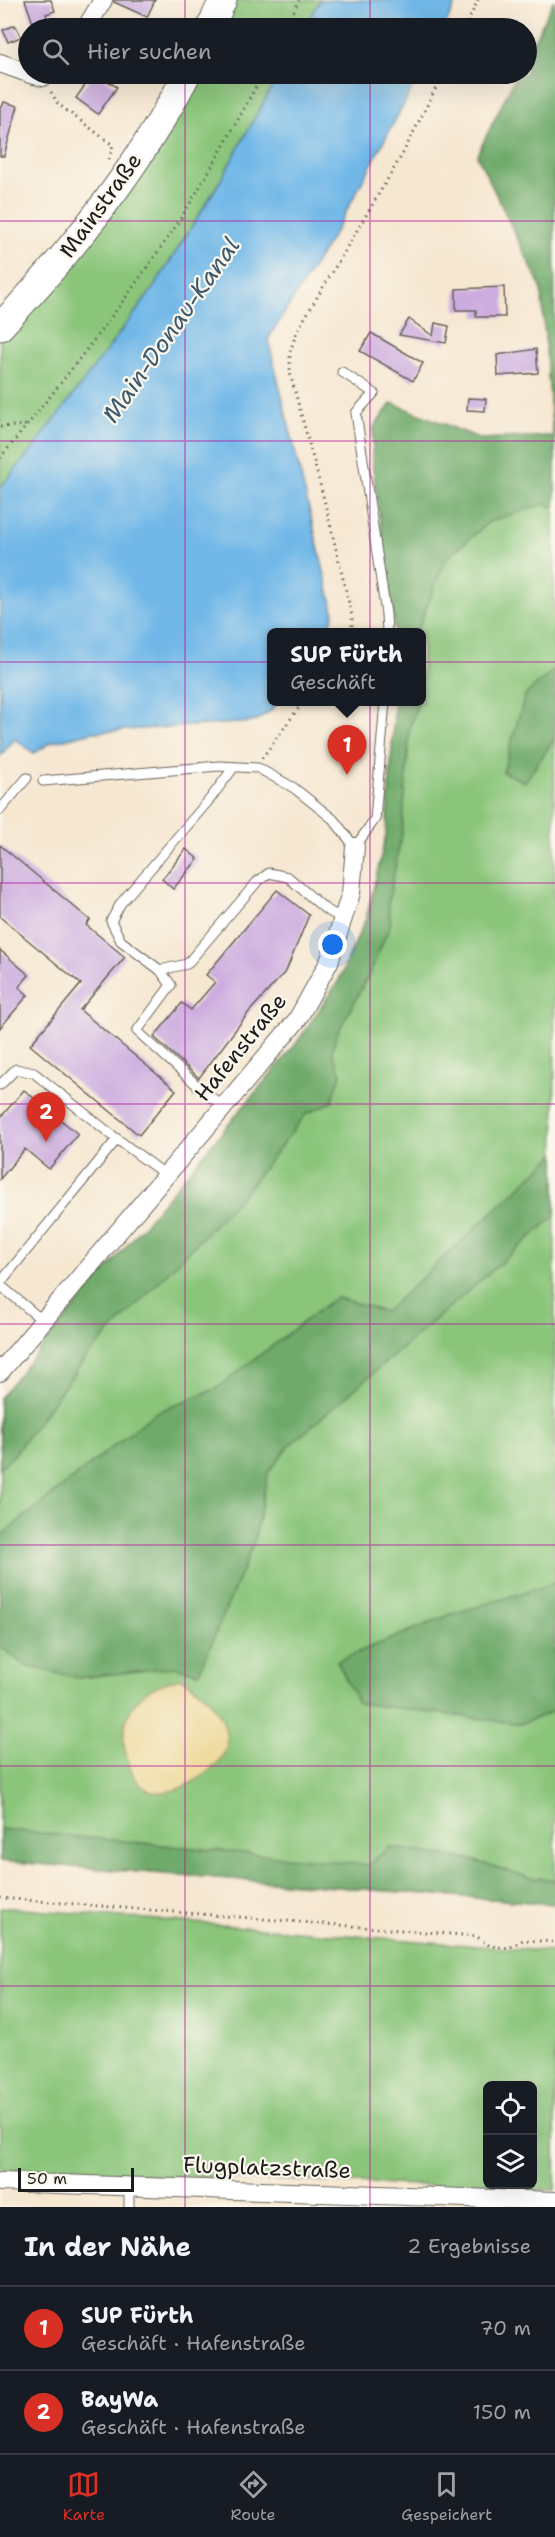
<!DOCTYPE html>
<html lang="de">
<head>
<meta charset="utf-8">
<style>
	:root { --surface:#171b24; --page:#242831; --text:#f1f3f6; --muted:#9ea1a6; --line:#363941; --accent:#d93025 }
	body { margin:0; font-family:"Shantell Sans",sans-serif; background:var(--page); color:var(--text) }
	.controls { position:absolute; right:18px; bottom:18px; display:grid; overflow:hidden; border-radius:9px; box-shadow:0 6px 24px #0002 }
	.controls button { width:54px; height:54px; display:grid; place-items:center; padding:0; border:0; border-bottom:2px solid var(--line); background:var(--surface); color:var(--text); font:30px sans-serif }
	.scale { position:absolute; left:18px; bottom:15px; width:116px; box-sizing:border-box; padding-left:6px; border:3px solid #1c1c1c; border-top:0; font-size:16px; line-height:21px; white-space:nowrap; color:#1c1c1c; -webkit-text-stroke:4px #fbf7ec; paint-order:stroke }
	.you { position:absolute; left:333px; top:945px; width:21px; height:21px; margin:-15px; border:4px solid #fff; border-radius:50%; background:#1a73e8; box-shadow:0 0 0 9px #1a73e833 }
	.badge { display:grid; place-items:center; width:39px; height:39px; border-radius:50%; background:var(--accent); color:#fff; font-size:20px; font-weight:700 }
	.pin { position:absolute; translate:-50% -50px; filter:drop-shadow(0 2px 3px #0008) }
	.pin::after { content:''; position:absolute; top:32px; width:21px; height:18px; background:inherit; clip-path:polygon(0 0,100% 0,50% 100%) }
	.popup { position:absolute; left:267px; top:628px; width:159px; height:78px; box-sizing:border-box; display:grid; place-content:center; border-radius:9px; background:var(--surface); filter:drop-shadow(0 2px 4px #0005); font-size:20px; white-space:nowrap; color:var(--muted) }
	.popup b { font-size:22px; color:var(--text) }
	.popup::after { content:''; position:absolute; left:50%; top:100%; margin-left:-12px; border:12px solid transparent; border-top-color:var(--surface) }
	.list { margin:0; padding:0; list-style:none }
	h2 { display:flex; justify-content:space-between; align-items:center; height:78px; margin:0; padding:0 24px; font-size:26px }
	h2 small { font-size:20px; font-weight:400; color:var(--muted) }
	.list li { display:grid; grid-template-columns:39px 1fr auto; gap:18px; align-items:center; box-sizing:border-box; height:84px; padding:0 24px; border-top:2px solid var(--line) }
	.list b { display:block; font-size:22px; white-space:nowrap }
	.list p { margin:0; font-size:20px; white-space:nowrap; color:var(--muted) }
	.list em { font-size:20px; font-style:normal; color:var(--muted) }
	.icon { flex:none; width:33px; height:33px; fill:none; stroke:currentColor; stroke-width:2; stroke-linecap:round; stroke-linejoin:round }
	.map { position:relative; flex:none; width:555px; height:2207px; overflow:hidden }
	.search { position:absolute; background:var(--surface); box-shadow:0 6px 24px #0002; left:18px; right:18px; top:18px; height:66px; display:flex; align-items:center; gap:15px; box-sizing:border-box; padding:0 21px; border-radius:33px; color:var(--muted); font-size:22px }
	.sheet { height:246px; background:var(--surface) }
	nav { display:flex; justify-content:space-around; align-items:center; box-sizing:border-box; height:84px; border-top:2px solid var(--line); background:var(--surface); font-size:16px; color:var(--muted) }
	nav a { display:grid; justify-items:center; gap:3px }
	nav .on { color:var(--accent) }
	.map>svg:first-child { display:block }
	.green { fill:#8ac57a; stroke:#53704b; stroke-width:1.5; fill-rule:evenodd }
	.forest { fill:#6faa6a; stroke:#466343; stroke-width:1.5 }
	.sand { fill:#eeda9e; stroke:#857b5d; stroke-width:1.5 }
	.water { fill:#71b8e8; stroke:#466a82; stroke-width:1.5 }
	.building { fill:#ccacdf }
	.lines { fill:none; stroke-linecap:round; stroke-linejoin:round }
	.lane-casing { stroke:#68635b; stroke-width:11 }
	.street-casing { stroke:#68635b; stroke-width:20 }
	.secondary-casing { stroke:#68635b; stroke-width:29 }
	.path { stroke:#68635b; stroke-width:3; stroke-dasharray:1.5 4.5; stroke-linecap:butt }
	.lane { stroke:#fff; stroke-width:9 }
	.street { stroke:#fff; stroke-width:18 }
	.secondary { stroke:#fff; stroke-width:27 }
	.grid { fill:none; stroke:#b5179e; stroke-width:1.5; stroke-opacity:0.55 }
	.labels { text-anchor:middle; stroke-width:4.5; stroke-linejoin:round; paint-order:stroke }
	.street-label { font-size:22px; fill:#1c1c1c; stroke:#fbf7ec }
	.water-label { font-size:24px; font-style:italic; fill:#3e5a6e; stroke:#fbf7ec }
</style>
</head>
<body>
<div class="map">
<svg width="555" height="2207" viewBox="0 0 555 2207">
	<rect width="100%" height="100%" fill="#fbf7ec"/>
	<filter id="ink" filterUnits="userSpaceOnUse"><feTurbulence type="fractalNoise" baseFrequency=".0167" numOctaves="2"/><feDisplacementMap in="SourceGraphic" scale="12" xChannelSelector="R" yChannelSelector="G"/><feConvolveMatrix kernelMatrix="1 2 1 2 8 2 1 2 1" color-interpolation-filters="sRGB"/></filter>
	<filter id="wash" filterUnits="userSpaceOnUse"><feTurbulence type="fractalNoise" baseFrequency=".008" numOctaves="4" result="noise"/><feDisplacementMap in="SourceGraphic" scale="24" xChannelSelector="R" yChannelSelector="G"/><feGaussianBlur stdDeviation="1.35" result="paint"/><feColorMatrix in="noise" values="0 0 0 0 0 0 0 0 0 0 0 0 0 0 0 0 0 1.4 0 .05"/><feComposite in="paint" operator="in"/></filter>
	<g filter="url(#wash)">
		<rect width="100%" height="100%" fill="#f6e7d1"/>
		<g class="green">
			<path d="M223,0H320L304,28H210Z"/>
			<path d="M554,0L555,1904L0,1861V1397L296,1044L338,982L367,916L386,835L395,702H422V632H395L372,460L374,427L392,403L481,439L553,436L541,287L477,155L517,74H526L527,55Z"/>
			<path d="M187,74H279L219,183L152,290L35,446L0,488V327Z"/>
			<path d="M0,1907L555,1952V2190L0,2170ZM488,2086H532V2184H488Z"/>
		</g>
		<g class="forest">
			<path d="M554,0L555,508L544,504L489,522L445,560L417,632H395L372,460L374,427L392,403L481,439L553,436L541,287L477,155L517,74H526L527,55Z"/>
			<path d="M555,669V738L525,782L503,772L525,695Z"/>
			<path d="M395,702H418L410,728L402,833L388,904L391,923L370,973L336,1036L332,1052L341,1074L332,1102L306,1114L242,1196L87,1356L13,1456L0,1468V1397L296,1044L338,982L367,916L386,835Z"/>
			<path d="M555,1154V1216L289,1446L268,1473L254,1542L199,1673L174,1667L78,1678L25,1666L0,1646V1536L155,1413L217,1388L336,1297L385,1312Z"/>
			<path d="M555,1583V1711L521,1724L358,1703L337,1661L449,1615Z"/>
			<path d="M0,1829L368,1865L390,1847L469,1859L529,1877L555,1880V1904L0,1861Z"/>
		</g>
		<path class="sand" d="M180,1678C202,1688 227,1714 227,1741C228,1768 170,1803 146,1789C135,1783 130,1770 127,1759C119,1734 125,1709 146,1692C155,1685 169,1682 180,1678Z"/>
		<g class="water">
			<path d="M320,0H457L444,28H304Z"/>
			<path d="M279,74H420L335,232L268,339L334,613L328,632H272V702H278L271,711L254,722L93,732L52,742L34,753L15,739L0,756V488L35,446L152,290L219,183Z"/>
		</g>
		<g id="blocks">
			<g class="building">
				<path d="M25,0H51L55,11L46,14L47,18L33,23Z"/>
				<path d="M114,0H155L147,17L114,2Z"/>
				<path d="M15,25L21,37L8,42L3,30Z"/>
				<path d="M93,74H97L117,87L98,114L76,98Z"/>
				<path d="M4,102L18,106L4,156H0V107H2Z"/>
				<path d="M504,287L505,317H476V310H456V289Z"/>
				<path d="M409,319L433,336L435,323L449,326L446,343L399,335Z"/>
				<path d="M371,333L423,363L413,381L360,351Z"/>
				<path d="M536,349L538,373L498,376L497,355Z"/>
				<path d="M468,398L486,399L485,411L467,410Z"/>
				<path d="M0,845L90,920L86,925L125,957L80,1010L176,1090L139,1135L30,1045L81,984L0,917Z"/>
				<path d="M186,849L198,859L173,889L162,879Z"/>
				<path d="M277,890L309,915L286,971L249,1012L199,1078L154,1037L182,1003L191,1010L215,982L206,975Z"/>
				<path d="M0,950L29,975L19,987L28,995L0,1028Z"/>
				<path d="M24,1090L78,1134L49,1169L25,1149L0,1179V1118Z"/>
			</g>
		</g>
	</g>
	<g filter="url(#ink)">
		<use href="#blocks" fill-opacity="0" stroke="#68635b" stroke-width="1.5"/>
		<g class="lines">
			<g class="lane-casing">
				<g id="lane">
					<path d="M342,372L374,393L356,413L386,614L387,632"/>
					<path d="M234,767L210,799L121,903L111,921L121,941L160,970L187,964L257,882L269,873L288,877L325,909L343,919"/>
					<path d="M43,781L219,766L258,768L294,788L333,819L355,847L375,819L385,702"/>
					<path d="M0,810L27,778"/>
					<path d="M160,970L171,985L137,1031L210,1097L225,1105"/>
					<path d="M0,1085L16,1069L34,1073L117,1139"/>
					<path d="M0,1283L117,1139L166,1175"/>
					<path d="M0,1285L43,1321"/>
					<path d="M129,2186V2207"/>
				</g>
			</g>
			<g class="street-casing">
				<g id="street">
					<path d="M86,28L103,0"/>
					<path d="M0,63L28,73"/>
					<path d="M30,74L43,77L47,74"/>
					<path d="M0,1372L297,1020L329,962L351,893L355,847"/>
					<path d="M0,2182L555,2201"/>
				</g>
			</g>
			<g class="secondary-casing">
				<g id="secondary">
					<path d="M210,28L223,0"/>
					<path d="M0,327C72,251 139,167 187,74"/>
				</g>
			</g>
			<g class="path">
				<path d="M286,28L299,0"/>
				<path d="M465,28L478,0"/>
				<path d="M51,92L58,104L113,145L109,160"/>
				<path d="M0,427L28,425"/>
				<path d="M0,458C60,386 116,313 169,236C204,184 233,128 263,74"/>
				<path d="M352,632V616L324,499L290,373V352L297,331L402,155L443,74"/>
				<path d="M262,758L303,702"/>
				<path d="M0,1898L476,1936L490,1946L509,1948L523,1940L555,1942"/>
			</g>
			<use href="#lane" class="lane"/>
			<use href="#street" class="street"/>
			<use href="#secondary" class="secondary"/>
		</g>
	</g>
	<path class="grid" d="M185,0V28M370,0V28M185,74V2207M370,74V2207M0,221H555M0,441H555M0,662H555M0,883H555M0,1104H555M0,1324H555M0,1545H555M0,1766H555M0,1986H555"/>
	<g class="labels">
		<g class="street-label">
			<text transform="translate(100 205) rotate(-54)" y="8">Mainstraße</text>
			<text transform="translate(240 1047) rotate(-51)" y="8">Hafenstraße</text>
			<text transform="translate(267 2167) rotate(2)" y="8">Flugplatzstraße</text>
		</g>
		<g class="water-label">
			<text transform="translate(171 330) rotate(-55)" y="8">Main-Donau-Kanal</text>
		</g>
	</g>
</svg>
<div class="controls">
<button><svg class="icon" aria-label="locate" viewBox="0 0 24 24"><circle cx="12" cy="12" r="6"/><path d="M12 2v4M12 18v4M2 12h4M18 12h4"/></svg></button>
<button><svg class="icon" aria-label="layers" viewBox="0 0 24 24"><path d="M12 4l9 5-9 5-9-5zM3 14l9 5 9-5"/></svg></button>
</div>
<div class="scale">50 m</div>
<div class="you"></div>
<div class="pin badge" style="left:347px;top:775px">1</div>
<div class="popup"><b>SUP Fürth</b>Geschäft</div>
<div class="pin badge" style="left:46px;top:1142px">2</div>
<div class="search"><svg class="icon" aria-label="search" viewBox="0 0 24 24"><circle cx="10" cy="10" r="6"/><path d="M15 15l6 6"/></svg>Hier suchen</div>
</div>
<section class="sheet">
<h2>In der Nähe<small>2 Ergebnisse</small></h2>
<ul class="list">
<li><span class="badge">1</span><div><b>SUP Fürth</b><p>Geschäft · Hafenstraße</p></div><em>70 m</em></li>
<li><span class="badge">2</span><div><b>BayWa</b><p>Geschäft · Hafenstraße</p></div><em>150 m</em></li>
</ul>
</section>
<nav>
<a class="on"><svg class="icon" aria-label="map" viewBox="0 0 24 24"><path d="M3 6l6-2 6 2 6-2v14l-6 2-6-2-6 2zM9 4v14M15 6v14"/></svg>Karte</a>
<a><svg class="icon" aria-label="directions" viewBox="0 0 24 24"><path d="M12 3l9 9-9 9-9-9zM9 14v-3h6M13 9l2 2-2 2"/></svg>Route</a>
<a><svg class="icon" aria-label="saved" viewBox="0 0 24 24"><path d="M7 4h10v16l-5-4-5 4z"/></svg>Gespeichert</a>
</nav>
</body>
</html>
